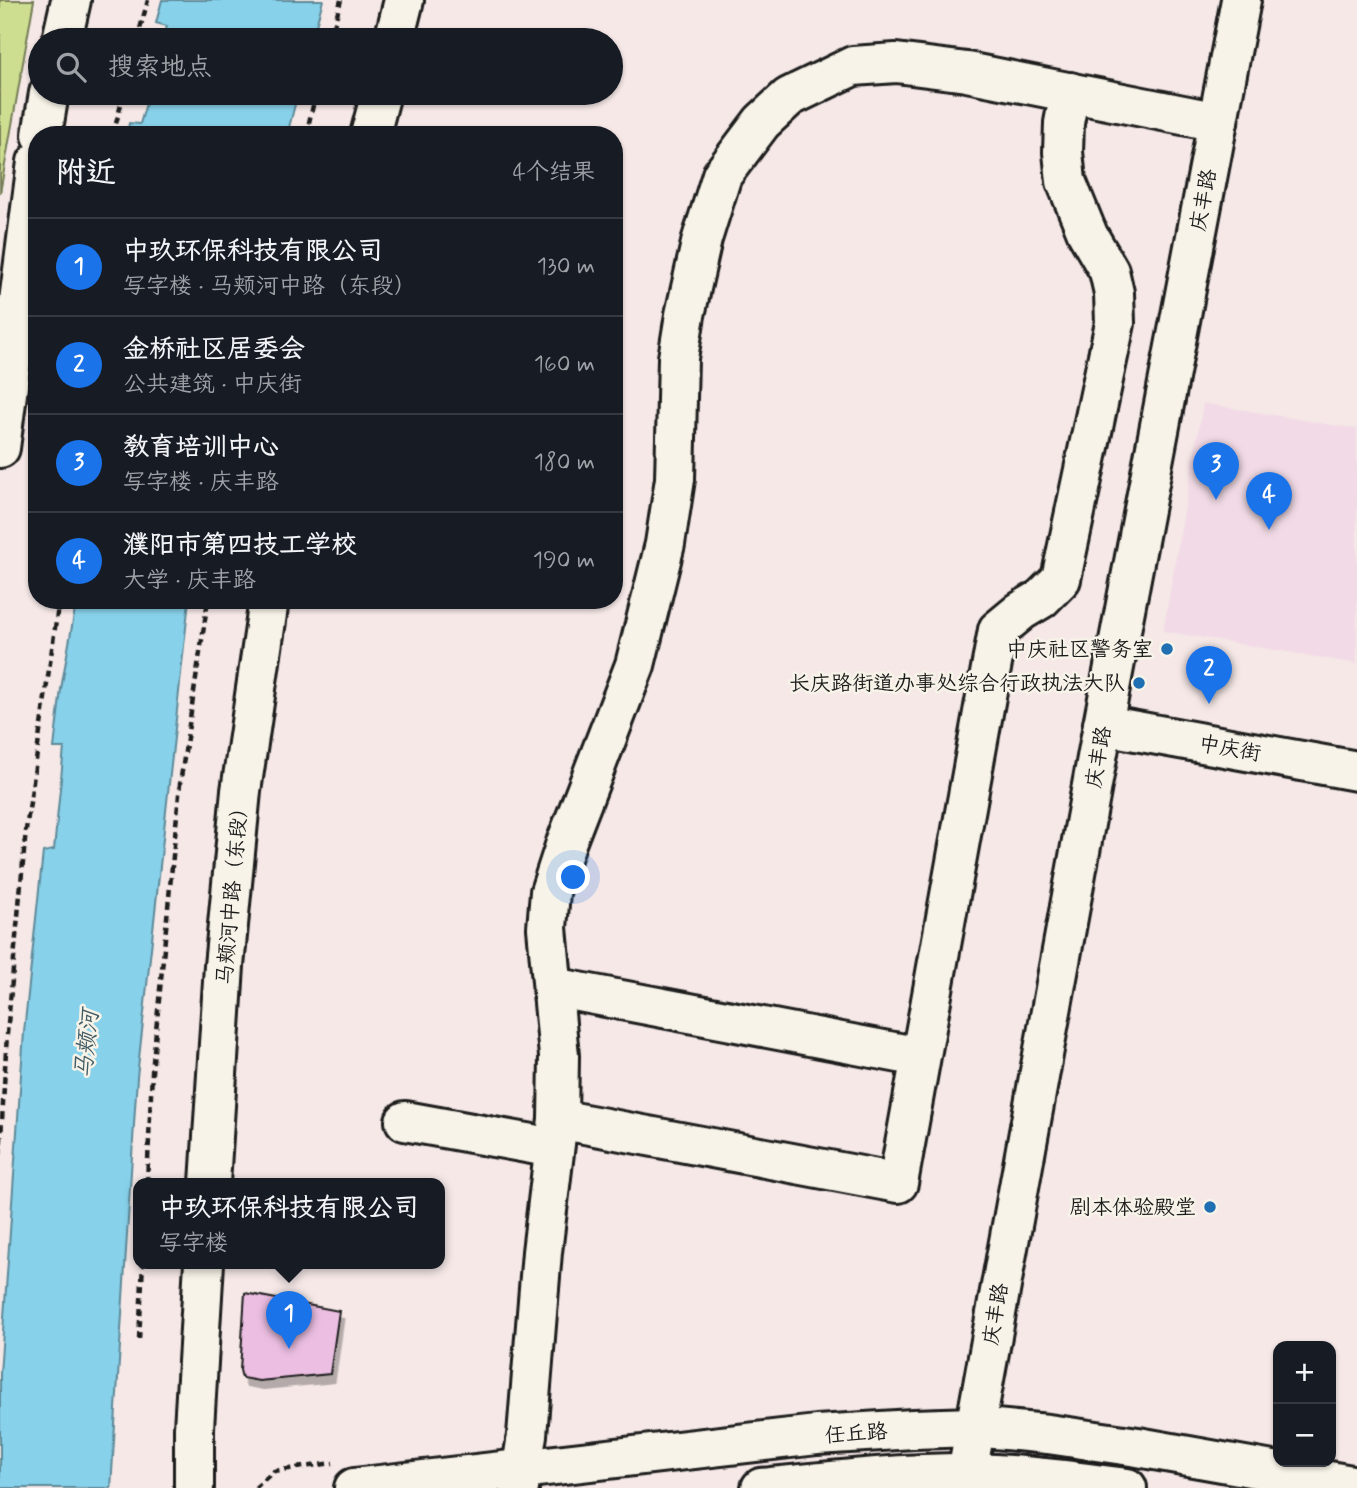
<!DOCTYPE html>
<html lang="zh">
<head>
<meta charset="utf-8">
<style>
	:root { --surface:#171b24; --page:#242831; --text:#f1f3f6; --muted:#9ea1a6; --line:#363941; --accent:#1a73e8 }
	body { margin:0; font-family:Mynerve,"LXGW WenKai TC",sans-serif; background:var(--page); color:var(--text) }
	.controls { position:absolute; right:21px; bottom:21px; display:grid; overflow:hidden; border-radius:14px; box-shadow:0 2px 5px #0004 }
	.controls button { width:63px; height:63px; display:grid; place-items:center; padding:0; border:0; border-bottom:2px solid var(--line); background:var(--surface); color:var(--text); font:35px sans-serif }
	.you { position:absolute; left:574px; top:878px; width:24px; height:24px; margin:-18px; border:5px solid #fff; border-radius:50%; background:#1a73e8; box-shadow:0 0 0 10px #1a73e833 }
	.badge { display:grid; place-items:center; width:46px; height:46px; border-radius:50%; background:var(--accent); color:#fff; font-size:23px; font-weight:700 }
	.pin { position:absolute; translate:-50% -58px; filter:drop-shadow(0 2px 4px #0008) }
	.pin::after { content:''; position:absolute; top:37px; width:24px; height:21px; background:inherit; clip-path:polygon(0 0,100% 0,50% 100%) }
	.popup { position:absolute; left:133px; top:1178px; width:312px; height:91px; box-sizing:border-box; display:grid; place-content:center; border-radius:14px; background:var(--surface); filter:drop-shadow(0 2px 5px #0005); font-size:23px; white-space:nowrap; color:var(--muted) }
	.popup b { font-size:26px; color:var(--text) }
	.popup::after { content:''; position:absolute; left:50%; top:100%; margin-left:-14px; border:14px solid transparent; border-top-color:var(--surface) }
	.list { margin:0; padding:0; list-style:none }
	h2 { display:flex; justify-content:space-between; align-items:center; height:91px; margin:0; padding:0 28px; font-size:30px }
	h2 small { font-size:23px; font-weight:400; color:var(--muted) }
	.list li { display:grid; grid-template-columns:46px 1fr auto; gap:21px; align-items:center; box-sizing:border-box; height:98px; padding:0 28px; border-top:2px solid var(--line) }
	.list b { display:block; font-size:26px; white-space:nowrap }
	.list p { margin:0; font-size:23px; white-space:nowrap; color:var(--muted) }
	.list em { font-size:23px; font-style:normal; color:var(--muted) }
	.icon { flex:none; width:38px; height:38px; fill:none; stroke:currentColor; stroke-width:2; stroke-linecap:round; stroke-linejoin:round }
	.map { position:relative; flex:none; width:1357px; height:1488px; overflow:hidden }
	.search { position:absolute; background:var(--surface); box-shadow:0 2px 5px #0004; left:28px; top:28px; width:595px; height:77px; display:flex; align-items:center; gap:18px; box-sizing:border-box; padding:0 24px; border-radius:38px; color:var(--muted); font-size:26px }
	.panel { position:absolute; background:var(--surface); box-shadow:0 2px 5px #0004; left:28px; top:126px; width:595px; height:483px; border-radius:28px }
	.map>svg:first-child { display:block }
	.built { fill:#f2dbe6 }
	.green { fill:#cdde91; stroke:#747d56; stroke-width:2 }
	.water { fill:#88d1ea; stroke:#5d8998; stroke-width:2 }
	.building { fill:#ebbee2; stroke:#1c1c1c; stroke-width:2; filter:url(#shadow) }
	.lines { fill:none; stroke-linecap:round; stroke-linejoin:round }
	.minor-casing { stroke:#1c1c1c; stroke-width:44 }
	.path { stroke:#1c1c1c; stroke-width:4.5; stroke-dasharray:7 5; stroke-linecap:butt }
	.minor { stroke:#f7f3e8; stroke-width:38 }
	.poi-dot { fill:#1f6fb2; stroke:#f7f3e8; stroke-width:2.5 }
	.labels { text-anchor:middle; stroke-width:5; stroke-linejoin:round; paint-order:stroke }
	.street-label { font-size:21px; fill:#1c1c1c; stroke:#f7f3e8 }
	.poi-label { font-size:21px; fill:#1c1c1c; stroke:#f7f3e8; text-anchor:end }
	.water-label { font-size:23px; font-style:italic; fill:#425b64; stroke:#f7f3e8 }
</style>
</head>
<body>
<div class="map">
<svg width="1357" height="1488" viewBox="0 0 1357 1488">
	<defs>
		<filter id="shadow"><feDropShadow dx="4.5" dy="8" stdDeviation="0" flood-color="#0004"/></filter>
	</defs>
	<rect width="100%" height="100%" fill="#f5e8e7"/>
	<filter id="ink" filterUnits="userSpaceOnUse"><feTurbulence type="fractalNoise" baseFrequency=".0143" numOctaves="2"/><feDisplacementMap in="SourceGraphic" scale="14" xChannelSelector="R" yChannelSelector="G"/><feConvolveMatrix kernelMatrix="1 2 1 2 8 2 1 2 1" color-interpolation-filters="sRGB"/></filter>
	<g filter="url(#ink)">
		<path class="built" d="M1203,403L1357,429V664L1163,631Z"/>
		<path class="green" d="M0,0H34L0,193Z"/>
		<g class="water">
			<path d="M162,0H323L312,40H163L167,26L156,23Z"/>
			<path d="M149,93H298L287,135H127L129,123L140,124Z"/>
			<path d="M86,600H189L137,1077L111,1488H0V1374L24,1032L43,852L54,850L64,748H54L61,689L75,609L84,610Z"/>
		</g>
		<path class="building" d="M245,1293L339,1311L330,1374L259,1381L242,1378L240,1370Z"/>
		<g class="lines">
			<g class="minor-casing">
				<g id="minor">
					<path d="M62,40L71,0"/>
					<path d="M394,40L404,0"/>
					<path d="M42,135L49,93"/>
					<path d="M370,135L381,93"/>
					<path d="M0,448L37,162"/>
					<path d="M1103,725L1357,771"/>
					<path d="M553,987L920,1057"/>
					<path d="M558,1119L898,1183L998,630L1021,611L1041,599L1061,579L1115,323L1114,293L1109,271L1088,235L1066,181L1063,152L1064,123L1070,92"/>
					<path d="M405,1121L554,1148"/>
					<path d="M210,1183L224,966L241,791L269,600"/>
					<path d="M967,1473L1103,725L1241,0"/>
					<path d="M194,1488V1428L204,1263"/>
					<path d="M354,1488L817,1435L913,1429L974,1427L1048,1434L1138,1447L1357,1486"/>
					<path d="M519,1488L527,1435L542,1252L558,1119L559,1056L547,928L550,892L566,843L635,665L665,544L675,479L678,358L685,315L702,239L722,175L762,122L789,97L853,66L896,63L967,72L1218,122"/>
					<path d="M761,1488C829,1481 899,1473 968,1473C1022,1474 1074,1481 1127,1488"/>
				</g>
			</g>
			<g class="path">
				<path d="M137,40L148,0"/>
				<path d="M330,40L341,0"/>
				<path d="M113,135L124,93"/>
				<path d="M306,135L316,93"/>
				<path d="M0,1155L7,1034L26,830L59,600"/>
				<path d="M147,1183L152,1072L180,784L208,600"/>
				<path d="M139,1339L143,1263"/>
				<path d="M255,1488L274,1471L333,1463"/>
			</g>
			<use href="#minor" class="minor"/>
		</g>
	</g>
	<g class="poi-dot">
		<circle cx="1167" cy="649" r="7"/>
		<circle cx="1139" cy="683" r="7"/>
		<circle cx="1210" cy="1207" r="7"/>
	</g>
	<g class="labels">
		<g class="street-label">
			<text transform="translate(1203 200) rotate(-79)" y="7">庆丰路</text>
			<text transform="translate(1230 748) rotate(10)" y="7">中庆街</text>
			<text transform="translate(1098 757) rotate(-80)" y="7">庆丰路</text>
			<text transform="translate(232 891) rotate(-85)" y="7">马颊河中路（东段）</text>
			<text transform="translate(995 1314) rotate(-80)" y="7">庆丰路</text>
			<text transform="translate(856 1433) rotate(-4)" y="7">任丘路</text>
		</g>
		<g class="poi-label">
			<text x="1153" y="656">中庆社区警务室</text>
			<text x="1125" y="690">长庆路街道办事处综合行政执法大队</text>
			<text x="1196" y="1214">剧本体验殿堂</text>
		</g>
		<g class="water-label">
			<text transform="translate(86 1044) rotate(-84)" y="8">马颊河</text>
		</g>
	</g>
</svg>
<div class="controls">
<button>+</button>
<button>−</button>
</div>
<div class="you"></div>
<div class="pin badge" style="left:289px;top:1349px">1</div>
<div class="popup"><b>中玖环保科技有限公司</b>写字楼</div>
<div class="pin badge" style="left:1209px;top:704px">2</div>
<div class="pin badge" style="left:1216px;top:500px">3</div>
<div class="pin badge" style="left:1269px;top:530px">4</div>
<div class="search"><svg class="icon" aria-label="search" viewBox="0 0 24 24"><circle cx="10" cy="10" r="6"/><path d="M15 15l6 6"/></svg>搜索地点</div>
<section class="panel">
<h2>附近<small>4个结果</small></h2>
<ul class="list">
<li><span class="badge">1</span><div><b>中玖环保科技有限公司</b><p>写字楼 · 马颊河中路（东段）</p></div><em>130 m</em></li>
<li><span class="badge">2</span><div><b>金桥社区居委会</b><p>公共建筑 · 中庆街</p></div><em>160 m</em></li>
<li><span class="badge">3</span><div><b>教育培训中心</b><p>写字楼 · 庆丰路</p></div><em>180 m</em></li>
<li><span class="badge">4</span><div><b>濮阳市第四技工学校</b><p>大学 · 庆丰路</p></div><em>190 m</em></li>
</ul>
</section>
</div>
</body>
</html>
